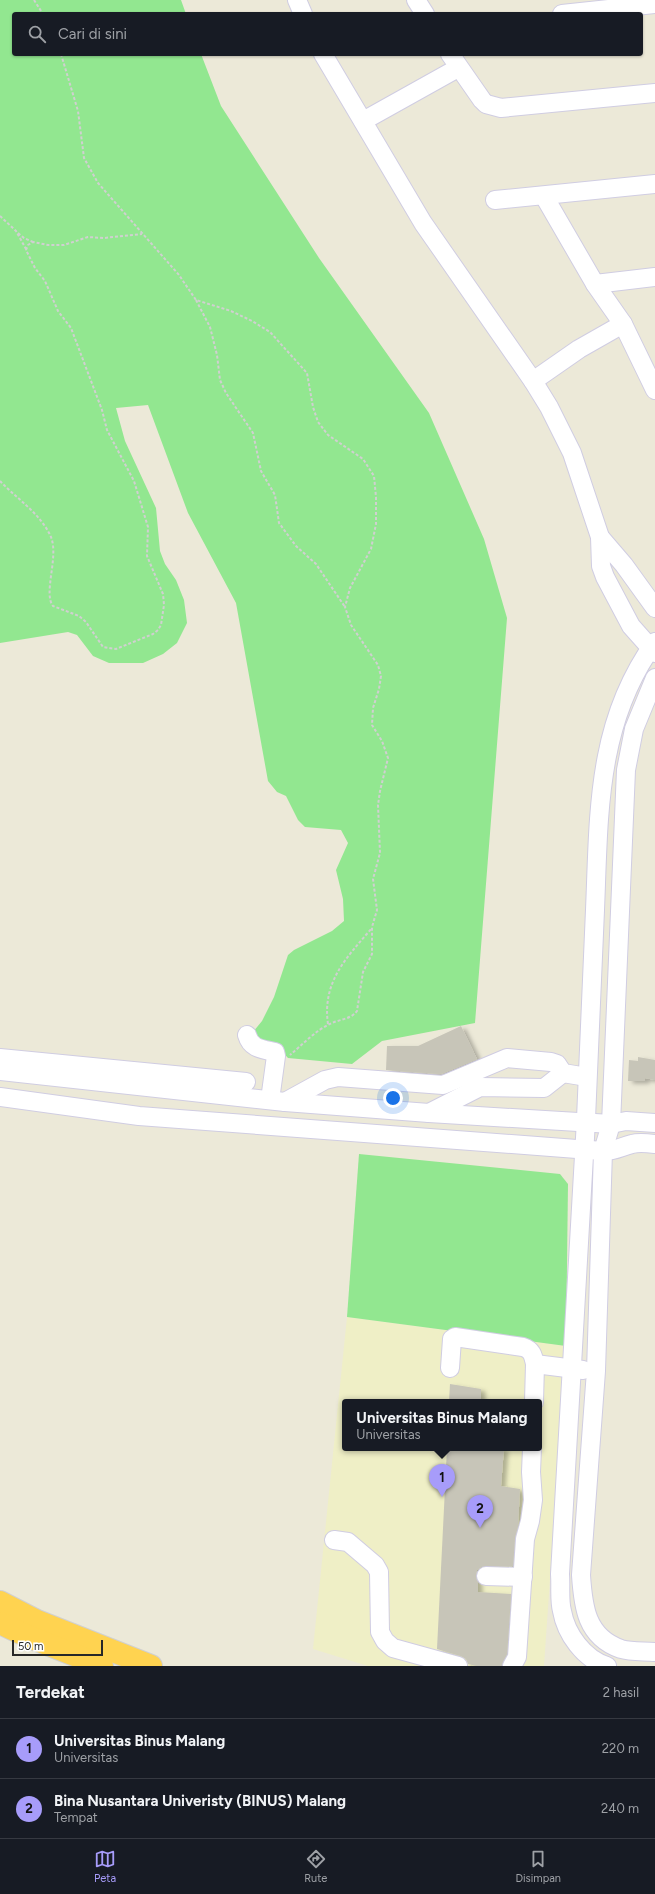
<!DOCTYPE html>
<html lang="id">
<head>
<meta charset="utf-8">
<style>
	:root { --surface:#171b24; --page:#20242c; --text:#f1f3f6; --muted:#9ea1a6; --line:#363941; --accent:#a79cfa }
	body { margin:0; font-family:Figtree,sans-serif; background:var(--page); color:var(--text) }
	.scale { position:absolute; left:12px; bottom:10px; width:91px; box-sizing:border-box; padding-left:4px; border:2px solid #282828; border-top:0; font-size:11px; line-height:14px; white-space:nowrap; color:#282828; -webkit-text-stroke:3px #fff; paint-order:stroke }
	.you { position:absolute; left:393px; top:1098px; width:14px; height:14px; margin:-10px; border:3px solid #fff; border-radius:50%; background:#1a73e8; box-shadow:0 0 0 6px #1a73e833 }
	.badge { display:grid; place-items:center; width:26px; height:26px; border-radius:50%; background:var(--accent); color:#111; font-size:13px; font-weight:700 }
	.pin { position:absolute; translate:-50% -33px; filter:drop-shadow(0 1px 2px #0008) }
	.pin::after { content:''; position:absolute; top:21px; width:14px; height:12px; background:inherit; clip-path:polygon(0 0,100% 0,50% 100%) }
	.popup { position:absolute; left:342px; top:1399px; width:200px; height:52px; box-sizing:border-box; display:grid; place-content:center; border-radius:4px; background:var(--surface); filter:drop-shadow(0 1px 3px #0005); font-size:13px; white-space:nowrap; color:var(--muted) }
	.popup b { font-size:15px; color:var(--text) }
	.popup::after { content:''; position:absolute; left:50%; top:100%; margin-left:-8px; border:8px solid transparent; border-top-color:var(--surface) }
	.list { margin:0; padding:0; list-style:none }
	h2 { display:flex; justify-content:space-between; align-items:center; height:52px; margin:0; padding:0 16px; font-size:17px }
	h2 small { font-size:13px; font-weight:400; color:var(--muted) }
	.list li { display:grid; grid-template-columns:26px 1fr auto; gap:12px; align-items:center; box-sizing:border-box; height:60px; padding:0 16px; border-top:1px solid var(--line) }
	.list b { display:block; font-size:15px; white-space:nowrap }
	.list p { margin:0; font-size:13px; white-space:nowrap; color:var(--muted) }
	.list em { font-size:13px; font-style:normal; color:var(--muted) }
	.icon { flex:none; width:22px; height:22px; fill:none; stroke:currentColor; stroke-width:2; stroke-linecap:round; stroke-linejoin:round }
	.map { position:relative; flex:none; width:655px; height:1666px; overflow:hidden }
	.search { position:absolute; background:var(--surface); box-shadow:0 1px 3px #0004; left:12px; right:12px; top:12px; height:44px; display:flex; align-items:center; gap:10px; box-sizing:border-box; padding:0 14px; border-radius:4px; color:var(--muted); font-size:15px }
	.sheet { height:172px; background:var(--surface) }
	nav { display:flex; justify-content:space-around; align-items:center; box-sizing:border-box; height:56px; border-top:1px solid var(--line); background:var(--surface); font-size:11px; color:var(--muted) }
	nav a { display:grid; justify-items:center; gap:2px }
	nav .on { color:var(--accent) }
	.map>svg:first-child { display:block }
	.education { fill:#efefc6; fill-rule:evenodd }
	.green { fill:#92e790 }
	.building { fill:#c7c5b8; filter:url(#shadow) }
	.lines { fill:none; stroke-linecap:round; stroke-linejoin:round }
	.minor-casing { stroke:#d0cde2; stroke-width:20 }
	.highway-casing { stroke:#d0d0d0; stroke-width:24 }
	.path { stroke:#d0d0d0; stroke-width:2; stroke-dasharray:3 2; stroke-linecap:butt }
	.minor { stroke:#fff; stroke-width:18 }
	.highway { stroke:#ffd350; stroke-width:22 }
</style>
</head>
<body>
<div class="map">
<svg width="655" height="1666" viewBox="0 0 655 1666">
	<defs>
		<filter id="shadow"><feDropShadow dx="4.5" dy="2.5" stdDeviation="2" flood-color="#0004"/></filter>
	</defs>
	<rect width="100%" height="100%" fill="#ece9d8"/>
	<path class="education" d="M347,1317L566,1346L544,1666H368L313,1649ZM345,1402H539V1448H345Z"/>
	<g class="green">
		<path d="M0,0H181L186,14H14V54H201L221,106L319,258L429,413L484,539L507,618L475,1023L382,1041L352,1064L288,1058L278,1047L254,1041L253,1032L262,1021L274,997L288,955L294,950L332,931L344,921L343,899L336,870L348,843L341,830L305,827L298,820L286,796L277,792L268,781L236,603L188,513L148,405L116,408L125,441L156,508L160,551L165,564L176,580L184,600L187,623L177,643L163,654L143,663H109L93,656L77,635L68,632L0,643Z"/>
		<path d="M359,1154L560,1174L568,1184L566,1346L347,1317Z"/>
	</g>
	<g class="building">
		<path d="M461,1026L477,1059L441,1074L386,1070L387,1046H418Z"/>
		<path d="M638,1057L655,1060V1080L645,1078V1081H628L629,1060L638,1061Z"/>
		<path d="M450,1384L481,1389V1402H449Z"/>
		<path d="M447,1448H504L501,1486L520,1489L518,1526L515,1538L513,1566L481,1567L477,1570L476,1575L478,1583V1592L511,1594L507,1654L502,1666H477L468,1664L466,1659L461,1656L437,1649Z"/>
	</g>
	<g class="lines">
		<g class="minor-casing">
			<g id="minor">
				<path d="M297,0L303,14"/>
				<path d="M416,0L425,14"/>
				<path d="M562,14L655,4"/>
				<path d="M323,54L423,223L533,381L549,407L572,453L600,537L601,566L605,577L631,626L655,653"/>
				<path d="M450,54L482,100L486,104L501,108L655,93"/>
				<path d="M363,121L458,68"/>
				<path d="M544,196L595,284L623,324L655,390"/>
				<path d="M495,200L655,184"/>
				<path d="M595,284L655,277"/>
				<path d="M533,381L579,349L623,324"/>
				<path d="M600,537L624,565L655,608"/>
				<path d="M655,678L634,729L626,770L611,1124L603,1151L596,1371L581,1575C583,1606 586,1637 621,1649C631,1652 644,1651 655,1652"/>
				<path d="M247,1035C251,1049 262,1049 275,1052L276,1056L270,1100"/>
				<path d="M0,1058L246,1082"/>
				<path d="M0,1071L285,1102L429,1113L611,1124L626,1121L655,1123"/>
				<path d="M0,1097L139,1116L603,1151C616,1151 620,1147 632,1144C639,1142 647,1143 655,1144"/>
				<path d="M285,1102L325,1080L338,1077L443,1085L507,1058L551,1062L557,1064L563,1073L587,1077"/>
				<path d="M429,1113L480,1087L544,1088L563,1073"/>
				<path d="M450,1368L452,1339L455,1337L523,1347C532,1350 533,1355 535,1364"/>
				<path d="M534,1402L535,1364L583,1370"/>
				<path d="M334,1540L348,1542L375,1565L379,1572L380,1632L385,1641L393,1648L458,1666"/>
				<path d="M486,1576L523,1577"/>
				<path d="M512,1666L517,1657L525,1539L530,1521L533,1500L531,1472L532,1448"/>
				<path d="M607,1666C584,1659 566,1634 562,1611C559,1600 561,1586 560,1574C569,1423 578,1271 586,1119C589,1050 592,980 595,910C599,815 596,723 655,642"/>
			</g>
		</g>
		<g class="highway-casing">
			<g id="highway">
				<path d="M0,1602L37,1621L151,1666"/>
				<path d="M0,1623L27,1636L102,1666"/>
			</g>
		</g>
		<g class="path">
			<path d="M34,0L43,14"/>
			<path d="M61,54L78,111L84,158L98,183L179,275L196,300L231,311L252,321L270,332L307,373L313,407L318,422L328,435L363,459L374,476L376,497V524L371,549L350,588L345,607L351,625L378,665L381,676L379,689L373,708L372,725L382,741L388,758L380,791L378,805L380,853L373,879L377,910L372,927V954L363,972L357,1011C350,1020 339,1019 330,1024C316,1030 302,1045 290,1055"/>
			<path d="M0,216L16,231L26,249"/>
			<path d="M18,233L24,238L33,242"/>
			<path d="M196,300L210,327L217,355L220,380L226,393L253,433L261,471L275,495L279,523L296,546L316,564L345,607"/>
			<path d="M0,481C17,499 41,514 51,537C59,557 43,593 53,606L79,616L86,622L103,647L116,649L153,634L158,630L161,625L164,605L163,594L147,556L148,527L134,481L107,430L102,410L71,328L58,311L45,281L35,268L26,250L28,245L33,242L48,245H64L88,237L104,238L142,234"/>
			<path d="M328,1024C322,982 346,958 372,928"/>
		</g>
		<use href="#minor" class="minor"/>
		<use href="#highway" class="highway"/>
	</g>
</svg>
<div class="scale">50 m</div>
<div class="you"></div>
<div class="pin badge" style="left:442px;top:1497px">1</div>
<div class="popup"><b>Universitas Binus Malang</b>Universitas</div>
<div class="pin badge" style="left:480px;top:1528px">2</div>
<div class="search"><svg class="icon" aria-label="search" viewBox="0 0 24 24"><circle cx="10" cy="10" r="6"/><path d="M15 15l6 6"/></svg>Cari di sini</div>
</div>
<section class="sheet">
<h2>Terdekat<small>2 hasil</small></h2>
<ul class="list">
<li><span class="badge">1</span><div><b>Universitas Binus Malang</b><p>Universitas</p></div><em>220 m</em></li>
<li><span class="badge">2</span><div><b>Bina Nusantara Univeristy (BINUS) Malang</b><p>Tempat</p></div><em>240 m</em></li>
</ul>
</section>
<nav>
<a class="on"><svg class="icon" aria-label="map" viewBox="0 0 24 24"><path d="M3 6l6-2 6 2 6-2v14l-6 2-6-2-6 2zM9 4v14M15 6v14"/></svg>Peta</a>
<a><svg class="icon" aria-label="directions" viewBox="0 0 24 24"><path d="M12 3l9 9-9 9-9-9zM9 14v-3h6M13 9l2 2-2 2"/></svg>Rute</a>
<a><svg class="icon" aria-label="saved" viewBox="0 0 24 24"><path d="M7 4h10v16l-5-4-5 4z"/></svg>Disimpan</a>
</nav>
</body>
</html>
